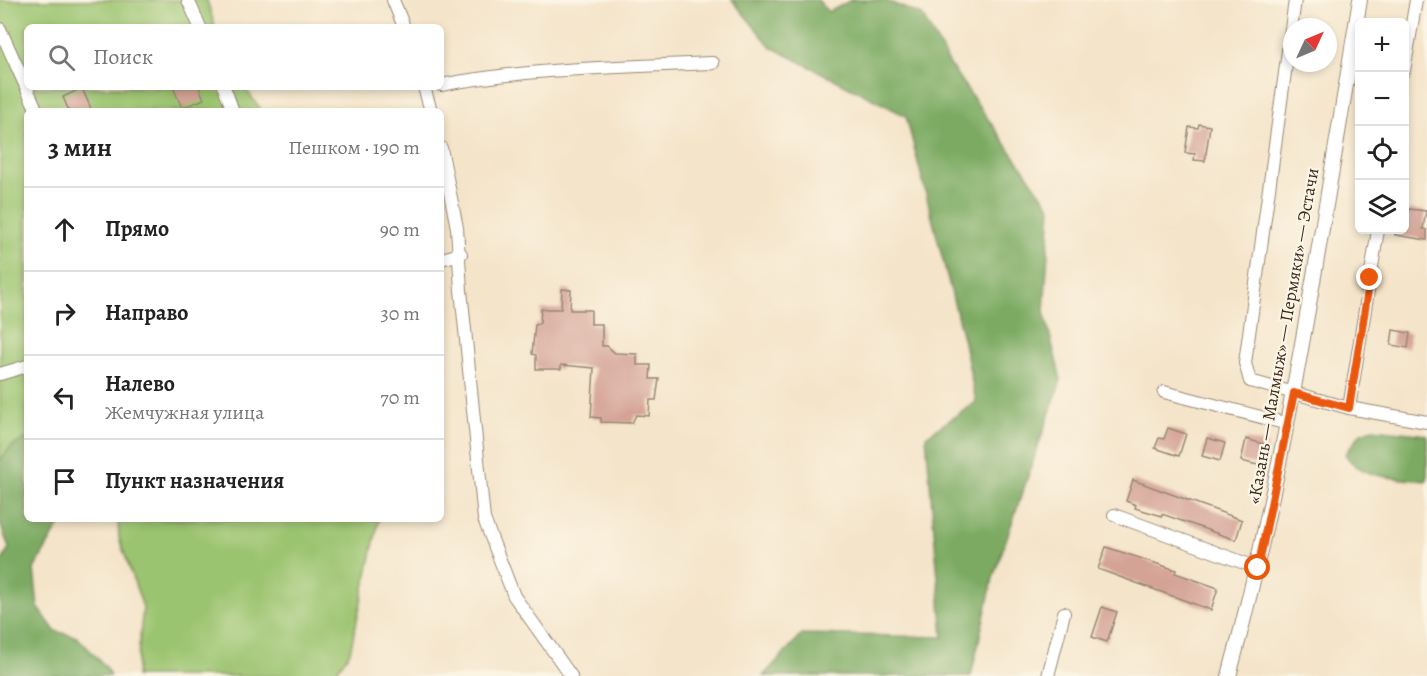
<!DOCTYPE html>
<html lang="ru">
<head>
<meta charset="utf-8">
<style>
	:root { --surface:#fff; --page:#f6f6f6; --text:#222; --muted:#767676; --line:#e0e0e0 }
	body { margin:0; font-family:Alegreya,serif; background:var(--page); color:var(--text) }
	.controls { position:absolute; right:18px; top:18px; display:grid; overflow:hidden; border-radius:9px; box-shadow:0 3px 9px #0003 }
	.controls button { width:54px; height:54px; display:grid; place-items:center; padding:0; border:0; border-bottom:2px solid var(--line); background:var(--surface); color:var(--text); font:30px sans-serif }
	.compass { position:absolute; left:1283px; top:18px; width:54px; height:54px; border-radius:50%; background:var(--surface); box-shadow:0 3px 9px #0003; rotate:46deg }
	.stop { position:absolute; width:18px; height:18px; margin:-14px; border:4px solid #ea580c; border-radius:50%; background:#fff }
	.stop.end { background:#ea580c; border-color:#fff; box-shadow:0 2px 6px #0008 }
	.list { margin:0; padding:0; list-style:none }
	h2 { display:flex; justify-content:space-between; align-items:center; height:78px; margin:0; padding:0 24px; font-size:26px }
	h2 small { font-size:20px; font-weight:400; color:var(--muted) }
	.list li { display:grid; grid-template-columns:39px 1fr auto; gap:18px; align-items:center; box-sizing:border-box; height:84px; padding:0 24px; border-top:2px solid var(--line) }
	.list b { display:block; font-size:22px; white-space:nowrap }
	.list p { margin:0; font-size:20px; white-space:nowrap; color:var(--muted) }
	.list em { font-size:20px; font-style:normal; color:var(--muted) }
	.icon { flex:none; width:33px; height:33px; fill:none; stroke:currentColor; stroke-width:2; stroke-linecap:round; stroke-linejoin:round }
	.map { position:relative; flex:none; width:1427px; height:676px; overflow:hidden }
	.search { position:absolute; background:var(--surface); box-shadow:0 3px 9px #0003; left:24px; top:24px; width:420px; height:66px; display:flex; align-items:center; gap:15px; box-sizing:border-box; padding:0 21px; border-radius:9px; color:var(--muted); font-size:22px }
	.panel { position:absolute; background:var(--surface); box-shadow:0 3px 9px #0003; left:24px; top:108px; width:420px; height:414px; border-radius:9px }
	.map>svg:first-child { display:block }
	.green { fill:#9bc470; stroke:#6b7747; stroke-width:1.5 }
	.forest { fill:#7caa62; stroke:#5c6a40; stroke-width:1.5 }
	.building { fill:#d4a396 }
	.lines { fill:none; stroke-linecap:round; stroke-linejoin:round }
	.minor-casing { stroke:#988774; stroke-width:14 }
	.tertiary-casing { stroke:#988774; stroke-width:16 }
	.minor { stroke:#fff; stroke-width:12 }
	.tertiary { stroke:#fff; stroke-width:14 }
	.route { stroke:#ea580c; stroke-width:8 }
	.labels { text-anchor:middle; stroke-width:4.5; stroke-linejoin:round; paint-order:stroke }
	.street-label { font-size:18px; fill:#3b2a1e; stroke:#fcf5e5 }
</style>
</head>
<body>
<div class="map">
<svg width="1427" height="676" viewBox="0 0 1427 676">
	<rect width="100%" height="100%" fill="#fcf5e5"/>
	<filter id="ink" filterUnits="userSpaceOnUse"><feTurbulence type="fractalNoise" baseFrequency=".0167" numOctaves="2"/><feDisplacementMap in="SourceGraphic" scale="12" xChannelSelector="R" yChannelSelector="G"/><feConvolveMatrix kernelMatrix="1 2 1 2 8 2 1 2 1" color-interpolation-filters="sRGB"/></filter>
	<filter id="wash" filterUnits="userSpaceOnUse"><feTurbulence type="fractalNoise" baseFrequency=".008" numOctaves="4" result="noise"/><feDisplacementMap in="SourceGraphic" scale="24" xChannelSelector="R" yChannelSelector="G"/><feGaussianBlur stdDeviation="1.35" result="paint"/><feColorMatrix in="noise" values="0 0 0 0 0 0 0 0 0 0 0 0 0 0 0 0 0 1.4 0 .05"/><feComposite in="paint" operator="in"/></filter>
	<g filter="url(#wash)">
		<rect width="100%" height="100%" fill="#f4e4c9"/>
		<g class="green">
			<path d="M0,0H207L215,27H27V87H244L262,111H27V442L0,459Z"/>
			<path d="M118,519H379L350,652L333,676H136L143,607L119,538Z"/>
		</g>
		<g class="forest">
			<path d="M732,0H818L829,12L851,0H884L922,15L952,68L1051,208L1044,311L1061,380L993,578L971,676H763L802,634L943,637L926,436L976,402L964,342L906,116L771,47Z"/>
			<path d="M1373,429L1427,435V481C1400,478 1360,480 1345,454L1361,433Z"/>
			<path d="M27,438V519H63L34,569L38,607L55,631L77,637L106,667L110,676H0V565L9,548L0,523V460L12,446Z"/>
		</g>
		<g id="blocks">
			<g class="building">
				<path d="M173,87H199L204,99L182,108Z"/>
				<path d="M82,88L92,111H69L63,97Z"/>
				<path d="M1199,124L1210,126L1205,161L1194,160L1195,154L1185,153L1189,127L1198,128Z"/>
				<path d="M1409,209L1426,211L1423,229L1427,230V240L1395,235L1396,230L1406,227Z"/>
				<path d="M562,289L571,290L570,310H591V324H602V346H607L615,353L637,354V365H651L650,379H659L656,400H650L649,416L636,415L632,423L601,422V418L591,417L594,368L561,365V369H536V355L532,354L535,325L540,323L541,309H561Z"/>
				<path d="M1393,330L1410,333L1408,348L1391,345Z"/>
				<path d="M1168,428L1186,434L1179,456L1155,448L1159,438L1164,439Z"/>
				<path d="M1207,438L1225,443L1220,461L1202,456Z"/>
				<path d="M1246,439L1267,445L1262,466L1241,461Z"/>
				<path d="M1133,480L1242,520L1236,540L1162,514V516L1135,508L1136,505L1126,501Z"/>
				<path d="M1106,547L1176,570L1175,573L1218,588L1211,610L1098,569Z"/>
				<path d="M1102,607L1117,612L1107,642L1092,637Z"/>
			</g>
		</g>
	</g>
	<g filter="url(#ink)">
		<use href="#blocks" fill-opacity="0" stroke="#988774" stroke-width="1.5"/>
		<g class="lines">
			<g class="minor-casing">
				<g id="minor">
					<path d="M188,0L200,27"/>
					<path d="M393,0L404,27"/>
					<path d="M1295,0L1245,363L1250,381L1349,408L1427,422"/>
					<path d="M0,29L37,111"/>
					<path d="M1404,71L1416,0"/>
					<path d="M441,85C531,68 622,67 713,63"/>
					<path d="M224,87L233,111"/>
					<path d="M424,87L431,111"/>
					<path d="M441,148L457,228L461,290L484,519L514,596L571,676"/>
					<path d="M441,259L461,254"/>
					<path d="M0,374L27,366"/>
					<path d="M1164,392L1288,424"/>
					<path d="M1349,408L1378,230"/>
					<path d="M1114,515L1258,568"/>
					<path d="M1048,676L1064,613"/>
				</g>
			</g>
			<g class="tertiary-casing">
				<path id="tertiary" d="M1229,676C1289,454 1322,227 1360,0"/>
			</g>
			<use href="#minor" class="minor"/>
			<use href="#tertiary" class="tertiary"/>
		</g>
	</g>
	<g class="lines" filter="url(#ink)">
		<path class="route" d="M1258,568L1294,393L1349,408L1370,278"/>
	</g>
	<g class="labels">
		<g class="street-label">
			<text transform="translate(1283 336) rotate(-80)" y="6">«Казань — Малмыж» — Пермяки» — Эстачи</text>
		</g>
	</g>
</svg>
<div class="controls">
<button>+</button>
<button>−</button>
<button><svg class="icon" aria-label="locate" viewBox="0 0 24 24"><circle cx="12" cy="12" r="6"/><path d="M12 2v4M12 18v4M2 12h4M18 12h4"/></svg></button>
<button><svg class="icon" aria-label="layers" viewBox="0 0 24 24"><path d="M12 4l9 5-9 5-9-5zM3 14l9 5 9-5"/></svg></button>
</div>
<svg class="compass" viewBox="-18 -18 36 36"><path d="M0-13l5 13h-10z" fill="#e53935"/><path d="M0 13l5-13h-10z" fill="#767676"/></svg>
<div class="stop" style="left:1258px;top:568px"></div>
<div class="stop end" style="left:1370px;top:278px"></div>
<div class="search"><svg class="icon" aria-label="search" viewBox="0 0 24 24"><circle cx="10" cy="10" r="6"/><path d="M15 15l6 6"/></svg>Поиск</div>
<section class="panel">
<h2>3 мин<small>Пешком · 190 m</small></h2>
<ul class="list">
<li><svg class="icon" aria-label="ahead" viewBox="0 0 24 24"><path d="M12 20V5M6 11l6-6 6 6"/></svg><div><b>Прямо</b></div><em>90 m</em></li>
<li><svg class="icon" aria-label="right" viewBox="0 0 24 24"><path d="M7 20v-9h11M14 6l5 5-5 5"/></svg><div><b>Направо</b></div><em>30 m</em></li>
<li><svg class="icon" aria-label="left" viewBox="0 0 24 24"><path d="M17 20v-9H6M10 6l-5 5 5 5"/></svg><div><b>Налево</b><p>Жемчужная улица</p></div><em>70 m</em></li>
<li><svg class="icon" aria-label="arrive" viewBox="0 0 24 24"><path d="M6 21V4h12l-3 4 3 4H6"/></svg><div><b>Пункт назначения</b></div></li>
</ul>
</section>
</div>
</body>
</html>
